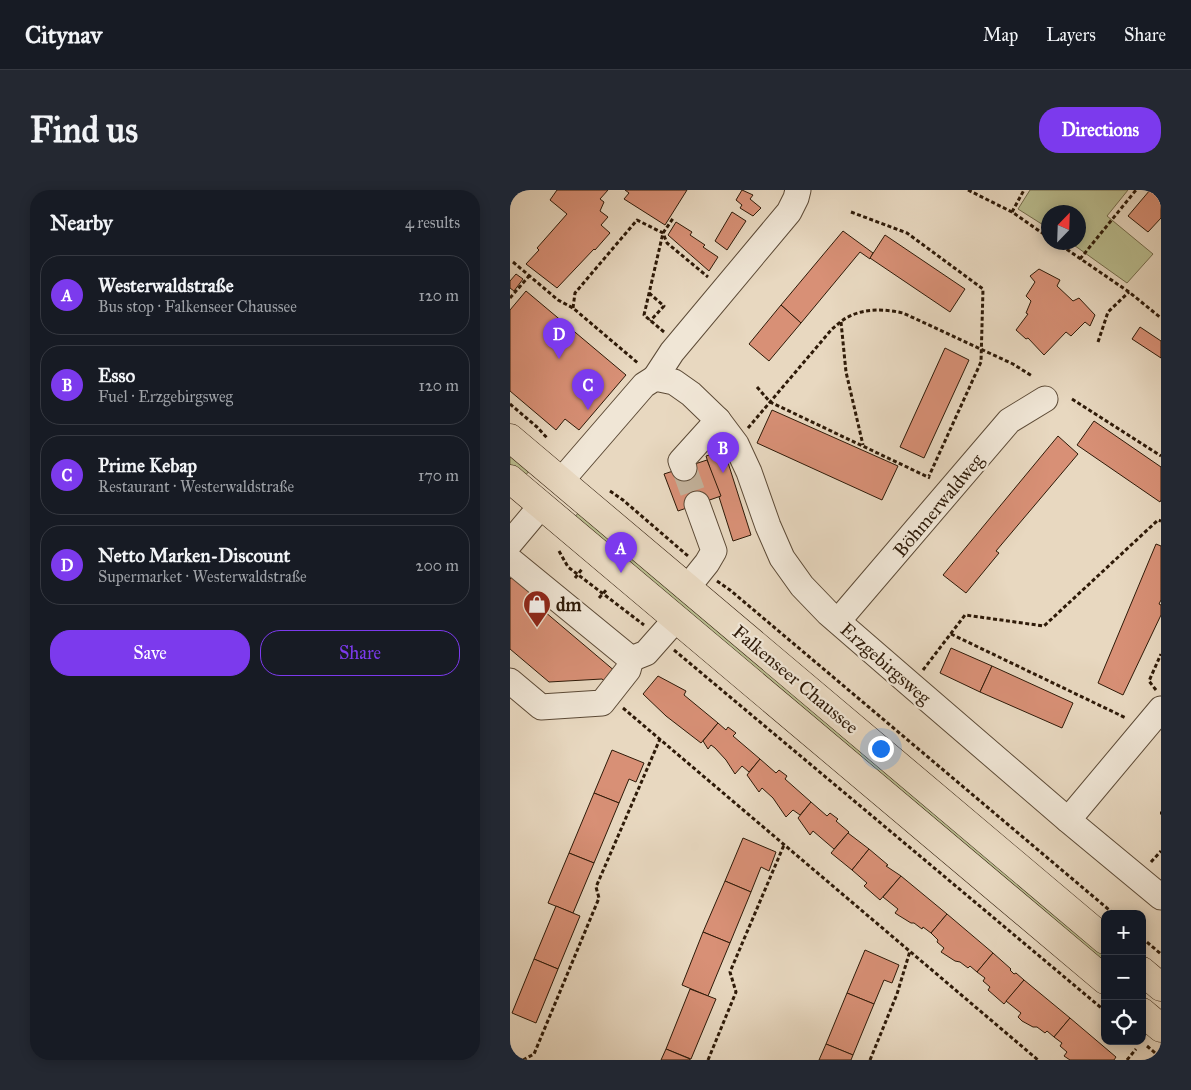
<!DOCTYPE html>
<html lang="en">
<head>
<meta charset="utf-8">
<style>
	:root { --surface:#171b24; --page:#242831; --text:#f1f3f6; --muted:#9ea1a6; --line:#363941; --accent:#7c3aed }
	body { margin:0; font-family:"IM FELL Great Primer",serif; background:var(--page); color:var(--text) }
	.controls { position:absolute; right:15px; bottom:15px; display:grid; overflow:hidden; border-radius:10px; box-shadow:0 2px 12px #0003 }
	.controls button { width:45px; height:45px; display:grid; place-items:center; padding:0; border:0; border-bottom:1px solid var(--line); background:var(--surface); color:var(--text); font:25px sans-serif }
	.compass { position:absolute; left:531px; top:15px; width:45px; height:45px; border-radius:50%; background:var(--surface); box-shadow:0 2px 12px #0003; rotate:23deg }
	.you { position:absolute; left:370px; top:558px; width:18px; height:18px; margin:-12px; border:4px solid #fff; border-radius:50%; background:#1a73e8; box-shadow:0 0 0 8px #1a73e833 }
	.badge { display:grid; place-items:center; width:32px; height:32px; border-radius:50%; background:var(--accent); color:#fff; font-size:16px; font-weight:700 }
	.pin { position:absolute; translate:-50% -41px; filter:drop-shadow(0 1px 2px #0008) }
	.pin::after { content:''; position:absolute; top:26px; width:18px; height:15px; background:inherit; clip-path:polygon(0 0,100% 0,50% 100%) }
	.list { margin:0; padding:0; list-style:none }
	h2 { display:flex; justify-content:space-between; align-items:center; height:65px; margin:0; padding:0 20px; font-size:21px }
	h2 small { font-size:16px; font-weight:400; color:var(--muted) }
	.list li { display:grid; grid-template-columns:32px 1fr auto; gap:15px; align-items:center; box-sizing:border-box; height:80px; margin:0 10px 10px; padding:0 10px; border:1px solid var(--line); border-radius:20px }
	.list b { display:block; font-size:19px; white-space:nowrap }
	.list p { margin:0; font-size:16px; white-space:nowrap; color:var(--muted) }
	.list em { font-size:16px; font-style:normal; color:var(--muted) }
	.actions { display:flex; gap:10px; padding:15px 20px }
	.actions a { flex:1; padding:11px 0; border:1px solid var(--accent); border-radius:20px; text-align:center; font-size:18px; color:var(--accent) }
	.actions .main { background:var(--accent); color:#fff }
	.icon { flex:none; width:28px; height:28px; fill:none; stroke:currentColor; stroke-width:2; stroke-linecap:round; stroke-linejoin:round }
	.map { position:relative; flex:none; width:651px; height:870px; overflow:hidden; border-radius:20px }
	header { display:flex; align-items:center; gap:30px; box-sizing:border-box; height:70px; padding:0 25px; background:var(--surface); border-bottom:1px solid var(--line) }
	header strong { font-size:24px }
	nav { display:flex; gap:28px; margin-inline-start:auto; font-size:18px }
	.intro { display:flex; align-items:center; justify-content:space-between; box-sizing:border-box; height:120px; padding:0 30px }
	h1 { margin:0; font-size:35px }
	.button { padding:12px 22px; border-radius:20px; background:var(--accent); color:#fff; font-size:18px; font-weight:700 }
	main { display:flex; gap:30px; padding:0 30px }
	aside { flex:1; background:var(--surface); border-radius:20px; box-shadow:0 2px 12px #0003 }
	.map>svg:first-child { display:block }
	.green { fill:#babe90; stroke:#746c4c }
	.building { fill:#d89076; stroke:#2e1a08 }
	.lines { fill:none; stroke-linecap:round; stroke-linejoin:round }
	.minor-tunnel { stroke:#c3b29b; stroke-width:25; stroke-dasharray:25 12; stroke-linecap:butt }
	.minor-casing { stroke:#5c4a36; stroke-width:27 }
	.major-casing { stroke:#2e1a08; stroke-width:29 }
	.path { stroke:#2e1a08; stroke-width:3; stroke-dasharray:4 2.5; stroke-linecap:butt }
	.minor { stroke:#f0e6d6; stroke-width:25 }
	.major { stroke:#e8d8c0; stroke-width:28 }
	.labels { text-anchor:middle; stroke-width:4.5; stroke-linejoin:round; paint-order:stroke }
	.street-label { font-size:19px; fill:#2e1a08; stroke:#f0e6d6 }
	.poi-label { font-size:19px; font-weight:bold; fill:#2e1a08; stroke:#f0e6d6; text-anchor:start }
</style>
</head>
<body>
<header>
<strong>Citynav</strong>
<nav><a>Map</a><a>Layers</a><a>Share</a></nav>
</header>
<div class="intro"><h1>Find us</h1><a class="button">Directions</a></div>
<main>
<aside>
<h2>Nearby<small>4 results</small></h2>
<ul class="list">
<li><span class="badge">A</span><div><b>Westerwaldstraße</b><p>Bus stop · Falkenseer Chaussee</p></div><em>120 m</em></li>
<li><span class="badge">B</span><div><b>Esso</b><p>Fuel · Erzgebirgsweg</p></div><em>120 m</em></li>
<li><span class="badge">C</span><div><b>Prime Kebap</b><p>Restaurant · Westerwaldstraße</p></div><em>170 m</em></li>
<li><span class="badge">D</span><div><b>Netto Marken-Discount</b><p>Supermarket · Westerwaldstraße</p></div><em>200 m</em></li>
</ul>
<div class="actions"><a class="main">Save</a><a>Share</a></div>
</aside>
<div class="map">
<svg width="651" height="870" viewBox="0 0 651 870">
	<rect width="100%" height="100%" fill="#e8d8c0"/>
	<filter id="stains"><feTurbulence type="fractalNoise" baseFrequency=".004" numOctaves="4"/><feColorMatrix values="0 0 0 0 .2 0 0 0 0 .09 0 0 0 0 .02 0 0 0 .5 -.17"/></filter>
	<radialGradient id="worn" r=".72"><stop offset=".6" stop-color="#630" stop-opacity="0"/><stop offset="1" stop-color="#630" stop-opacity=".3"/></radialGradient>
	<g class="green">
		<path d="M520,0H618L597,26L643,64L617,93L561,53L568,52V22H538V38L508,19Z"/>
		<path d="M0,262L21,279L13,288L0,276Z"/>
		<path d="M70,321L595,763V779L62,330Z"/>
	</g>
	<g class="building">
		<path d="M47,0H98L90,9L94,12L90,21L98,27L91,35L100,43L85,60L84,59L47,98L16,74L29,60L27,58L57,24L40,10Z"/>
		<path d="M115,0H177L155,35L114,9L119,3Z"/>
		<path d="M232,0L243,5L240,9L251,18L243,26L230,18L232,15L226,10Z"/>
		<path d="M640,0H651V28L638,42L618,26Z"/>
		<path d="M222,22L236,31L217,60L205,51Z"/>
		<path d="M166,32L182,42L180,45L195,55L193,57L208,67L199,81L158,45Z"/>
		<path d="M333,41L363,63L360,69L350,62L291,133L271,115Z"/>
		<path d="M375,45L455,99L440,122L360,68Z"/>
		<path d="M529,79L550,90L547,96L563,111L569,108L585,125L580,136L575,132L561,146L556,142L534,165L518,148L516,149L506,140L518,124L516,123L521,111L516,106L525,92L520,86Z"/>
		<path d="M6,84L13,89L4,101L0,98V91Z"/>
		<path d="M16,101L116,185L69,240L55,229L46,240L0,201V120Z"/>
		<path d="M271,115L291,133L259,171L239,154Z"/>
		<path d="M630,137L651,151V168L622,149Z"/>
		<path d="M435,158L459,170L414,268L390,257Z"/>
		<path d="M262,220L388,276L372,310L247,253Z"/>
		<path d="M584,231L651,277V310L650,312L567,255Z"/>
		<path d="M548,246L568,264L486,361L489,363L456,403L433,385Z"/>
		<path d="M214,260L241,345L223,351L196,266Z"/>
		<path d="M197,270L211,306L168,321L154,284Z"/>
		<path d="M646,354L651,356V410L649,414L651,415V425L613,505L588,493Z"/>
		<path d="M4,385L33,410L28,416L106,482L97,493L92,489L39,492L0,459V389Z"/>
		<path d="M441,458L482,476L470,502L430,483Z"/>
		<path d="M482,476L563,513L552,538L470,502Z"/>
		<path d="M148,486L176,501L174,505L208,533L191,553L156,526L133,504Z"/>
		<path d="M208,533L216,540L218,537L226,543L223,546L250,569L239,582L232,576L225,584L216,570L205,558L201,555L198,559L193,551Z"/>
		<path d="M102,560L134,573L126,592L119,589L109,613L84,603Z"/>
		<path d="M250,569L266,583L269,580L277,586L275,589L301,612L290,625L283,620L276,627L263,608L252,598L249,602L237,585Z"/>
		<path d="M84,603L109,613L84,673L59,663Z"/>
		<path d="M301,612L317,626L320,623L328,629L326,631L339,642L324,659L303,641L300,645L288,628Z"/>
		<path d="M338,643L359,659L342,680L321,663Z"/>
		<path d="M233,648L266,662L259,681L251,677L241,702L215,691Z"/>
		<path d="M359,659L378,675L376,676L391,686L370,710L354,696L357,693L342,680Z"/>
		<path d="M59,663L84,673L63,723L38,713Z"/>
		<path d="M391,686L437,724L421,743L413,737L412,739L404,733H401L388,725L385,723L388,719L373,707Z"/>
		<path d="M215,691L241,702L220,753L193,742Z"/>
		<path d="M46,716L70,726L48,779L24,769Z"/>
		<path d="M437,724L483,763L467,782L460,776L458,778L450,772L445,771L431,762L434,758L427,752L428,750L421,743Z"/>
		<path d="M193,742L220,753L198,806L172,795Z"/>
		<path d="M355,760L389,775L382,793L374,790L364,814L337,803Z"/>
		<path d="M483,763L501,779L500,780L504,784L506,783L514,790L494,814L478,800L480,797L473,791L475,788L467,782Z"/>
		<path d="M24,769L48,779L26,833L2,823Z"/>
		<path d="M514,790L560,828L544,847L537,841L535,843L527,837H523L512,831L508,827L511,823L496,811Z"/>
		<path d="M180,799L206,809L181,869L156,859Z"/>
		<path d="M337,803L364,814L343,865L316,854Z"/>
		<path d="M560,828L606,867L604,870H560L554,866L557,862L550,856L552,853L544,847Z"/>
		<path d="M316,854L343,865L341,870H309Z"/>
		<path d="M156,859L180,869V870H151Z"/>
	</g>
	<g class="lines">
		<path class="minor-tunnel" d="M174,278L187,314"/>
		<g class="minor-casing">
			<g id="minor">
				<path d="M145,188L162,162L279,22L286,8L288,0"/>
				<path d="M174,278L171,271L208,230"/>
				<path d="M51,291L134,195L145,188L164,192L181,204L208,230L226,254L239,282L258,336L272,368L292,396L318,423L400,494L558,630L651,707"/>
				<path d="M0,353L31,316"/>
				<path d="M0,370L121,469L118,480L92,513L31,517L0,491"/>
				<path d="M177,398L197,373L204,361L187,314"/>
				<path d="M328,431L499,231L535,209"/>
				<path d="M121,469L136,463L166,429"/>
				<path d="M558,630L651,519"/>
			</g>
		</g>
		<g class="major-casing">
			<g id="major">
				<path d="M0,248L595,750"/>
				<path d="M0,289L595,790"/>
				<path d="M632,781L651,797"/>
				<path d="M632,822L651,838"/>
			</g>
		</g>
		<g class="path">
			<path d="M458,0L502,22L538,47"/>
			<path d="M341,22L397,43L473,99L471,172L419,286"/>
			<path d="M502,22L514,0"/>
			<path d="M546,52L619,102L651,128"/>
			<path d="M570,69L626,0"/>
			<path d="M3,72L48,110L63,118L129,174"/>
			<path d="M139,103L154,116L140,131"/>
			<path d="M0,108L19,86"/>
			<path d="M63,118L65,103L127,30L153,43L157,53L198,87"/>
			<path d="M331,132L336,182L353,255"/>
			<path d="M154,142L134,125L153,43L164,27"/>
			<path d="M588,152L598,122L619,102"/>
			<path d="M247,197L260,212L420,288"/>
			<path d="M562,209L651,266"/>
			<path d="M0,214L27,237L38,249"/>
			<path d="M238,238L322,139C327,135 332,130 338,127C355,118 375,119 393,123L503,174L522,186"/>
			<path d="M100,301L113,310L178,366"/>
			<path d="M49,361L58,377L134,435"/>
			<path d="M65,388L72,379"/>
			<path d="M207,391L220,400L604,724"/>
			<path d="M89,408L97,399"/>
			<path d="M441,444L616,528"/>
			<path d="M164,460L595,821"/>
			<path d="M413,480L455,425L534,436L648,330L651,331"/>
			<path d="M646,500L639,491L651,464"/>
			<path d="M113,518L528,870"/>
			<path d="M650,623H651"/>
			<path d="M641,672L651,661"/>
			<path d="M632,748L651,764"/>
			<path d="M637,856L651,868"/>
			<path d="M13,870L24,864L89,708L86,697L150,549"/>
			<path d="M198,870L226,802L220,782L274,655"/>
			<path d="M360,870L387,804L400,761"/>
			<path d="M617,870L626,859"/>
		</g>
		<use href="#minor" class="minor"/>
		<use href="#major" class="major"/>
	</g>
	<defs>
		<g id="shop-pin" transform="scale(1.4375)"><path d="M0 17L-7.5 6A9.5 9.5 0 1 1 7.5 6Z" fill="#8f2418" stroke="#f0e6d6"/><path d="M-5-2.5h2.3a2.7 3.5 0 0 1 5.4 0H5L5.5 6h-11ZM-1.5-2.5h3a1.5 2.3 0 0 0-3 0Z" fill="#fff"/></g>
	</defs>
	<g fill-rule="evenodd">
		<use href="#shop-pin" x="27" y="414"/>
	</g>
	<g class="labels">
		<g class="street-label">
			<text transform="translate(428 315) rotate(-50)" y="7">Böhmerwaldweg</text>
			<text transform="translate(376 473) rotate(41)" y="7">Erzgebirgsweg</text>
			<text transform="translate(286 489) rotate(40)" y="7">Falkenseer Chaussee</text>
		</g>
		<g class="poi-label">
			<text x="46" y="421">dm</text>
		</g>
	</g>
	<rect width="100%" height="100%" filter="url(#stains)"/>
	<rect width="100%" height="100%" fill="url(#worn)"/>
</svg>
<div class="controls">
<button>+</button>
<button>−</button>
<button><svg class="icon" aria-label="locate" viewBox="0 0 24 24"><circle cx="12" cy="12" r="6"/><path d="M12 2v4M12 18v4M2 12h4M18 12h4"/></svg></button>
</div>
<svg class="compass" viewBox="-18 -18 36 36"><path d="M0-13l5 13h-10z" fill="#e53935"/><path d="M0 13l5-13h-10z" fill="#9ea1a6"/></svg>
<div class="you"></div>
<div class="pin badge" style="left:111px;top:383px">A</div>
<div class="pin badge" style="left:213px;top:283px">B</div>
<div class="pin badge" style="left:78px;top:220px">C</div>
<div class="pin badge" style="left:49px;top:169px">D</div>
</div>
</main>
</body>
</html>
